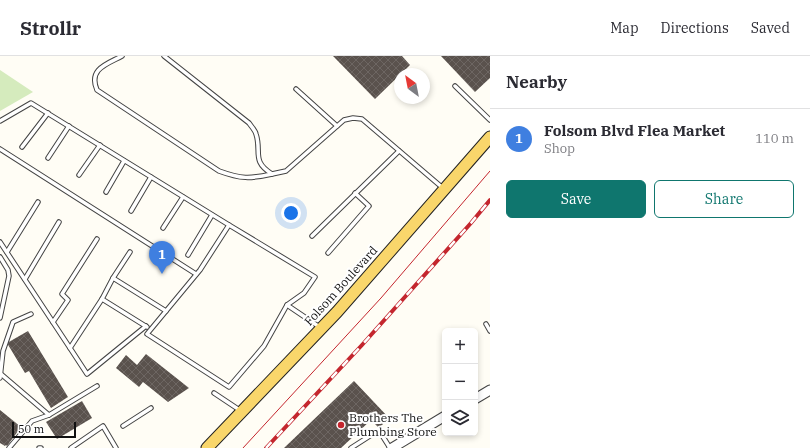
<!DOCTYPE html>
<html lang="en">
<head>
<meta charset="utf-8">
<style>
	:root { --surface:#fff; --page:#f2f2f3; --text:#2b2b33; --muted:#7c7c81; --line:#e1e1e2; --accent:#0f766e }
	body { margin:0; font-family:"IBM Plex Serif",serif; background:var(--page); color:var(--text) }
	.controls { position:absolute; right:12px; bottom:12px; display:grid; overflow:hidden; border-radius:6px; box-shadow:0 2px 6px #0003 }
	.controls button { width:36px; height:36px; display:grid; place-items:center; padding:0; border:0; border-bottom:1px solid var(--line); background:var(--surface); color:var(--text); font:20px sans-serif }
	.compass { position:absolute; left:394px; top:12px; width:36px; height:36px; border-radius:50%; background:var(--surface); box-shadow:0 2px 6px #0003; rotate:328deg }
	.scale { position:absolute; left:12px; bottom:10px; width:64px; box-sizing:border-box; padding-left:4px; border:2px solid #111; border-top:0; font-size:11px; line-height:14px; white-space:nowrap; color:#111; -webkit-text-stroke:3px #fff; paint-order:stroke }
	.you { position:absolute; left:291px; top:157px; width:14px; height:14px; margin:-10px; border:3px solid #fff; border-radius:50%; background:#1a73e8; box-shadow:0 0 0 6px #1a73e833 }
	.badge { display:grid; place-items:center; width:26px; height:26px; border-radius:50%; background:var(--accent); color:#fff; font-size:13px; font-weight:700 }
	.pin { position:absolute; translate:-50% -33px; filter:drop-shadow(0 1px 2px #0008) }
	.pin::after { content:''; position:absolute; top:21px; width:14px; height:12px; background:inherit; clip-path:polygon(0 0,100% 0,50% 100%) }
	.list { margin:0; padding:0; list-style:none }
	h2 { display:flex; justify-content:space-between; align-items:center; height:52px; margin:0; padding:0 16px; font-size:17px }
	h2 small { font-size:13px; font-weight:400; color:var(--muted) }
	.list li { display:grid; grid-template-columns:26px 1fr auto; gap:12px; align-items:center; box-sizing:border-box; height:60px; padding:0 16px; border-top:1px solid var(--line) }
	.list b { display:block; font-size:15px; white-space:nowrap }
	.list p { margin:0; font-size:13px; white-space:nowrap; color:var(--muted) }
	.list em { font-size:13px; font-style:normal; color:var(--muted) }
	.actions { display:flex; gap:8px; padding:12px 16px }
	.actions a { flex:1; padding:9px 0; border:1px solid var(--accent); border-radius:6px; text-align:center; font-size:14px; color:var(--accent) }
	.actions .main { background:var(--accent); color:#fff }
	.icon { flex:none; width:22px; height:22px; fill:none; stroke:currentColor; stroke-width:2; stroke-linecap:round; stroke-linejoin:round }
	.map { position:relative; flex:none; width:490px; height:392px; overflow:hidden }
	header { display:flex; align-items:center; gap:24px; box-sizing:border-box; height:56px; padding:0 20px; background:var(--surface); border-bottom:1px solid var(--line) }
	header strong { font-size:19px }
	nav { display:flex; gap:22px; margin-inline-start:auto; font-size:14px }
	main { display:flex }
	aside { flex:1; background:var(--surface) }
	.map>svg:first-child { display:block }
	.grass { fill:#d5ebbd }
	.building { fill:url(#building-cross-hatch) }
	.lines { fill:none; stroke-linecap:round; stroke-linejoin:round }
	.service-casing { stroke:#444; stroke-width:5.5 }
	.tertiary-casing { stroke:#444; stroke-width:11 }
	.primary-casing { stroke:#222; stroke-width:13 }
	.service { stroke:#fff; stroke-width:3.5 }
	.tertiary { stroke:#fff; stroke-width:9 }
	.primary { stroke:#f9d66b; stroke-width:11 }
	.tram { stroke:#c4262e; stroke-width:1 }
	.rail-casing { stroke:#c4262e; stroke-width:4 }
	.rail { stroke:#fff; stroke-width:2.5; stroke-dasharray:8; stroke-linecap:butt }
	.poi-dot { fill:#c4262e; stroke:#fff; stroke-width:1.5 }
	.labels { text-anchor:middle; stroke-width:4; stroke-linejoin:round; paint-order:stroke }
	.street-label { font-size:12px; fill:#111; stroke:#fff }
	.poi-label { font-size:12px; fill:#111; stroke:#fff; text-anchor:start }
</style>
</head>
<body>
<header>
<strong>Strollr</strong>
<nav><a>Map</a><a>Directions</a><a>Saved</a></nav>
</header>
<main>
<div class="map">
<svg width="490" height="392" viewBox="0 0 490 392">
	<defs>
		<pattern id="building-cross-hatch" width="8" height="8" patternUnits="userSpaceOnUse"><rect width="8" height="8" fill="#5a524d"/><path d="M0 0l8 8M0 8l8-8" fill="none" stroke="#6d6662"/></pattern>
	</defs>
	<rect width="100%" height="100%" fill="#fffdf5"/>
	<path class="grass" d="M0,14L33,36L0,55Z"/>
	<g class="building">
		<path d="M333,0H402L410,9L375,43Z"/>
		<path d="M441,0H490V22L475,36Z"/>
		<path d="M28,275L68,341L51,352L29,315L25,317L7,287Z"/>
		<path d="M146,298L189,332L168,346L143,326L139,331L116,312L126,299L137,309Z"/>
		<path d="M354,325L389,362L379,372L371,364L341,392H284Z"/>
		<path d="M82,345L92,362L57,383L46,366Z"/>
		<path d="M0,354L21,371L7,390L6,389L5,390L0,387Z"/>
	</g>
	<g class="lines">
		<g class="service-casing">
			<g id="service">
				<path d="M122,0C107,8 88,13 97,34L219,115C241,123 250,123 272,118C251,105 262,96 256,78C255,74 251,70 249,67L164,0"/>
				<path d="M455,30L490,64"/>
				<path d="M296,33L337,70"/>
				<path d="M0,65L31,47L229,169"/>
				<path d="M22,91L48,57"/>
				<path d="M0,93L196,218"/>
				<path d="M48,102L69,70"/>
				<path d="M272,118L286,115L344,64L353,62L362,63L444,133"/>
				<path d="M79,119L100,89"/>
				<path d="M106,136L124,105"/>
				<path d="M131,155L151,121"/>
				<path d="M229,169L315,221L304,237L287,249L264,290L229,331L147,278L200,214Z"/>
				<path d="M163,172L183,141"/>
				<path d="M312,180L399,95"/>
				<path d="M0,186L70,292"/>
				<path d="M7,196L38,146"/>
				<path d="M328,197L369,150L355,137"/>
				<path d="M188,199L212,159"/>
				<path d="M0,201L8,214L9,220L0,262"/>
				<path d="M113,222L130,196"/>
				<path d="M25,223L59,166"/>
				<path d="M102,243L70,292L87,318L146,270"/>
				<path d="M287,249L321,272"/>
				<path d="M53,266L68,244L62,238L97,183"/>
				<path d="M486,268L490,275"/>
				<path d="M147,271L102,243L113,222L166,255"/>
				<path d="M1,318L49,359"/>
				<path d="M0,322L3,295L13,266L31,258"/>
				<path d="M214,337L241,355"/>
				<path d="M123,370L151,352"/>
				<path d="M9,392L32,365L49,359L97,330"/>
				<path d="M39,392H41"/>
				<path d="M71,392L103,370L116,392"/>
				<path d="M351,392L376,376H380L390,392"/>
			</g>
		</g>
		<g class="tertiary-casing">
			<g id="tertiary">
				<path d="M475,343L490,334"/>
				<path d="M392,392L445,360"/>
			</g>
		</g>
		<g class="primary-casing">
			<path id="primary" d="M207,392L337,256L490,81"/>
		</g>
		<use href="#service" class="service"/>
		<use href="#tertiary" class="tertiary"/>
		<use href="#primary" class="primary"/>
		<path class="tram" d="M243,392L381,242L490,115"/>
		<g class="rail-casing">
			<path id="rail" d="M266,392L362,289L471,167L490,144"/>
		</g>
		<use href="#rail" class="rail"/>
	</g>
	<circle class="poi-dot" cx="341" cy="369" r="4"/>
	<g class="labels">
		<g class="street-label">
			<text transform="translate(341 230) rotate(-48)" y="4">Folsom Boulevard</text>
		</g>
		<g class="poi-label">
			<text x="349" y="366">Brothers The<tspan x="349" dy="14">Plumbing Store</tspan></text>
		</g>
	</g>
</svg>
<div class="controls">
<button>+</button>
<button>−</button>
<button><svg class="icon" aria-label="layers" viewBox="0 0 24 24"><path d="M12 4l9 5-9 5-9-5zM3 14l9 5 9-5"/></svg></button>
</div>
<svg class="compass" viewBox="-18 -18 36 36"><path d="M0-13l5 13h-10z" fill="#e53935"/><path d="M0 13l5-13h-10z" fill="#7c7c81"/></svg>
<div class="scale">50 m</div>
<div class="you"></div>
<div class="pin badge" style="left:162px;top:218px;background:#3f7fe0">1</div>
</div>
<aside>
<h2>Nearby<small></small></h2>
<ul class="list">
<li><span class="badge" style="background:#3f7fe0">1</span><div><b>Folsom Blvd Flea Market</b><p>Shop</p></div><em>110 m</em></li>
</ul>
<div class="actions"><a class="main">Save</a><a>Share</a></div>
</aside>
</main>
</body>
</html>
